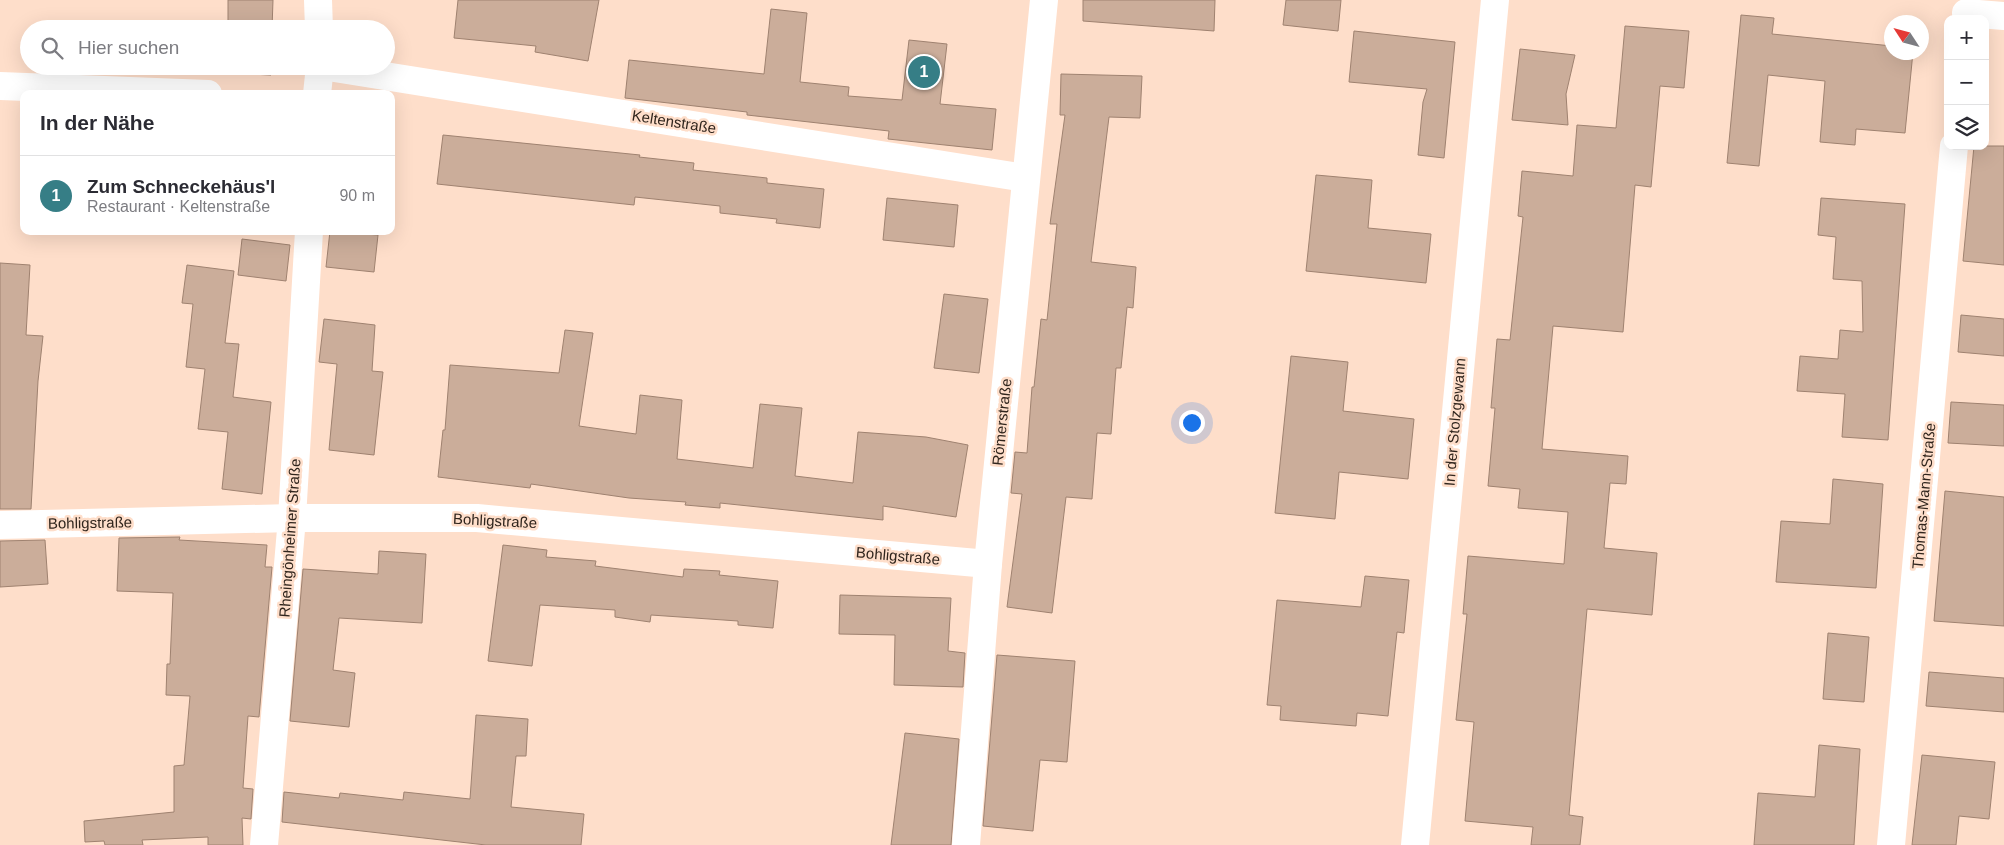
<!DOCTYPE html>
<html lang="de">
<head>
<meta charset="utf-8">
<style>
	:root { --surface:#fff; --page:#f2f2f3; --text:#2b2b33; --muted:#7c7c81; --line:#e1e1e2; --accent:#367e86 }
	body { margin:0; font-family:Helvetica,sans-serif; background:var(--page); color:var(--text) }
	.controls { position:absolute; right:15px; top:15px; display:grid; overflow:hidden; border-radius:10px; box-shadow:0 5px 20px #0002 }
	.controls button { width:45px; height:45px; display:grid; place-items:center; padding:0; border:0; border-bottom:1px solid var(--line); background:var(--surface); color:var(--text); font:25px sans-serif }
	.compass { position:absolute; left:1884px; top:15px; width:45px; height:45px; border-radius:50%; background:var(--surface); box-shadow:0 5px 20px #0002; rotate:306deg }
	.you { position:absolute; left:1191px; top:422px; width:18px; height:18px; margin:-12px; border:4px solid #fff; border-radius:50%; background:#1a73e8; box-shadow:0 0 0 8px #1a73e833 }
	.badge { display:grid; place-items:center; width:32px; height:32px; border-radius:50%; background:var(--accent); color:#fff; font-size:16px; font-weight:700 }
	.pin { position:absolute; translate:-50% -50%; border:2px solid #fff; box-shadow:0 1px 5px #0006 }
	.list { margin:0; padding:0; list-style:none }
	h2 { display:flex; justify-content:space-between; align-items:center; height:65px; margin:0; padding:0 20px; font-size:21px }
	h2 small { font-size:16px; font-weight:400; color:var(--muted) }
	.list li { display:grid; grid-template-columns:32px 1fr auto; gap:15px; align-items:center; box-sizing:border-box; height:80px; padding:0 20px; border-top:1px solid var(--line) }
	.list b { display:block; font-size:19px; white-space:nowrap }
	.list p { margin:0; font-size:16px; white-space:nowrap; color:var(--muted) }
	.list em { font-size:16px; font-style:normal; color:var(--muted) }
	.icon { flex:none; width:28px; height:28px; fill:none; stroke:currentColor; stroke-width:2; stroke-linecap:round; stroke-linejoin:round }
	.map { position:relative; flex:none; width:2004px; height:845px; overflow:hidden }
	.search { position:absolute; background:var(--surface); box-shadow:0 5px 20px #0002; left:20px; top:20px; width:375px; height:55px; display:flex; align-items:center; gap:12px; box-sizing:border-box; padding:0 18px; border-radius:28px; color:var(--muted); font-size:19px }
	.panel { position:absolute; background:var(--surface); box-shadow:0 5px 20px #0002; left:20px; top:90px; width:375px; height:145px; border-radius:10px }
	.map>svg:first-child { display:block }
	.building { fill:#cbad9a; stroke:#9f8270 }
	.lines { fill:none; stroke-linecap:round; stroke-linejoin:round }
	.street { stroke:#fff; stroke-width:28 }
	.labels { text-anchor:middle; stroke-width:5; stroke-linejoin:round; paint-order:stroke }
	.street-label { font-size:15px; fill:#30251d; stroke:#fedeca }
</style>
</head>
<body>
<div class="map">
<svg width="2004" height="845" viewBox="0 0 2004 845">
	<rect width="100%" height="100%" fill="#fedeca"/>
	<g class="building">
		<path d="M228,0H273L272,29H228Z"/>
		<path d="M458,0H599L588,61L535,52L536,46L454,38Z"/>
		<path d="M1083,0H1215L1214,31L1083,21Z"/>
		<path d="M1286,0H1341L1338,31L1283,25Z"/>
		<path d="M771,9L807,13L800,82L849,87L848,96L902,100L909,40L947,44L940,104L996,109L992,150L888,139L889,131L747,115V112L625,98L629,60L764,74Z"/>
		<path d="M1741,15L1774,18L1772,34L1892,46V52H1913L1905,133L1856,129L1855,145L1820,142L1825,81L1768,75L1759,166L1727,163Z"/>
		<path d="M1625,26L1689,31L1684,88L1660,86L1651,187L1635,185L1623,332L1553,326L1542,449L1628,456L1626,484L1610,483L1604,548L1657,553L1652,615L1587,609L1569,815L1583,817L1580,845H1531L1533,827L1465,821L1474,722L1456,720L1467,614H1463L1468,556L1564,564L1568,512L1518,508L1520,489L1488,486L1495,408H1491L1497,339L1510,340L1523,217L1518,216L1522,171L1573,176L1577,125L1616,128Z"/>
		<path d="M1354,31L1455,42L1444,158L1418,155L1423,102L1427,89L1349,82Z"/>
		<path d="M1520,49L1575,55L1566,94L1568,125L1512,120Z"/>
		<path d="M228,66H271V75L228,73Z"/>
		<path d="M1061,74L1142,76L1140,118L1109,117L1091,262L1136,267L1133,308L1127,307L1121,368H1116L1111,434L1097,433L1092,499L1066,497L1052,613L1007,607L1022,494L1011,493L1015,452L1027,453L1032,387H1034L1041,319L1047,320L1057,224H1050L1065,115H1060Z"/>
		<path d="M443,135L640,155L639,157L694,163L693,170L767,178V183L824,189L820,228L776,223L777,219L720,213V206L635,197L634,205L437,184Z"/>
		<path d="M1974,146H2004V265L1963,261Z"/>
		<path d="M1316,175L1372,180L1368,228L1431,234L1426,283L1306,271Z"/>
		<path d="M887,198L958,205L954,247L883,240Z"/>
		<path d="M1821,198L1905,204L1888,440L1842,437L1845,394L1797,391L1800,356L1838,359L1840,330L1863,332L1862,281L1833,279L1836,237L1818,235Z"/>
		<path d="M330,231L378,235L374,272L326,267Z"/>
		<path d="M242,239L290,245L286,281L238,275Z"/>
		<path d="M0,263L30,265L26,335L43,336L38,381L31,509H0Z"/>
		<path d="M187,265L234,271L225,343L239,344L233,397L271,402L262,494L222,489L228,432L198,429L205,369L186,367L193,304L182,303Z"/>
		<path d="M944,294L988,299L979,373L934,368Z"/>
		<path d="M1961,315L2004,319V356L1958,352Z"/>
		<path d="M324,319L375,325L372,371L383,372L374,455L329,450L337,364L319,362Z"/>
		<path d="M565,330L593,333L579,426L636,434L640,395L682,400L677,459L753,468L760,404L802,408L795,476L853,483L858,432L926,437L968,445L956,517L883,506V520L720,503V508L685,505L686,502L629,498L531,484L530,488L438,477L443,430H445L450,365L559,373Z"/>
		<path d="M1291,356L1348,362L1343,411L1414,419L1408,479L1339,472L1335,519L1275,513Z"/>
		<path d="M1951,402L2004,405V446L1948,443Z"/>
		<path d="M1833,479L1883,484L1876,588L1776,582L1781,521L1830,524Z"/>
		<path d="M1945,491L2004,497V626L1934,621Z"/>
		<path d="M180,537L179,540L267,545L265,567H272L259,717L248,716L243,788L253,789L251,819L242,818L243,845H208V837L142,840L143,845H105L104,841L85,842L84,821L174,812V766L184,765L190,696L166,695L167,664H170L173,593L117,591L119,538Z"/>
		<path d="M45,540L48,584L0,587V541Z"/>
		<path d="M503,545L547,550L546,557L596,561L595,566L683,577L684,569L720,571L719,575L778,581L773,628L738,625V621L651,615L650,622L615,617V610L540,605L532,666L488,661Z"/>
		<path d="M379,551L426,554L422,623L339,618L333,670L355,673L349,727L290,721L303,569L378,574Z"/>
		<path d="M1365,576L1409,580L1404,633L1397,632L1388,716L1357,713L1356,726L1280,720L1281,706L1267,705L1277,600L1361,607Z"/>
		<path d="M840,595L951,598L948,651L965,653L963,687L894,685L895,635L839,634Z"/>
		<path d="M1828,633L1869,637L1864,702L1823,699Z"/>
		<path d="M997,655L1075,661L1067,762L1040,760L1033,831L983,826Z"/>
		<path d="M1929,672L2004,678V712L1926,706Z"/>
		<path d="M476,715L528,719L526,756H516L511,807L584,814L581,845H486L282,822L284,792L339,798L340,793L403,800L404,792L470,799Z"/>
		<path d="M905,733L959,739L951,845H891Z"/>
		<path d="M1819,745L1860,749L1854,845H1754L1758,793L1815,797Z"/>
		<path d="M1922,755L1995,762L1989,819L1959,816L1956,845H1912Z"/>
	</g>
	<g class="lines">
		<g class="street">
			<path d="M318,0L319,29"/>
			<path d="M1966,13L2004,16"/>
			<path d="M322,66L1025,178"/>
			<path d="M0,86L208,94"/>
			<path d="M317,94L320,66"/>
			<path d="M0,525L292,518H477L988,564"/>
			<path d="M264,845L292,518L309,231"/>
			<path d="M966,845L988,564L1044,0"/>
			<path d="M1415,845L1495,0"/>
			<path d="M1891,845L1954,146"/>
		</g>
	</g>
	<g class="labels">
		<g class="street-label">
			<text transform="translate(674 122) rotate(9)" y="5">Keltenstraße</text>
			<text transform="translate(1002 422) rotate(-84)" y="5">Römerstraße</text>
			<text transform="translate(1455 422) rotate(-85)" y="5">In der Stolzgewann</text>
			<text transform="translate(1924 496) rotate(-85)" y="5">Thomas-Mann-Straße</text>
			<text transform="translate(495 521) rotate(3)" y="5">Bohligstraße</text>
			<text transform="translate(90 523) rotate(-1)" y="5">Bohligstraße</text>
			<text transform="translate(290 538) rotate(-86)" y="5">Rheingönheimer Straße</text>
			<text transform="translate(898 556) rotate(5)" y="5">Bohligstraße</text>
		</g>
	</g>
</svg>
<div class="controls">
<button>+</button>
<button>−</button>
<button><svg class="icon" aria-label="layers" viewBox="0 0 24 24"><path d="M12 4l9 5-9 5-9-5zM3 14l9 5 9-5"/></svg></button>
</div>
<svg class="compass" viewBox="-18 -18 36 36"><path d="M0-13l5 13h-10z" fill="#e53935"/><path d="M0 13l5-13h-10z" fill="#7c7c81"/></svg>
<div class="you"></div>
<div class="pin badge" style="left:924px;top:72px">1</div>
<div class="search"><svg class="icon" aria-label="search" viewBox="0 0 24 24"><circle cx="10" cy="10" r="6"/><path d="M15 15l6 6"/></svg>Hier suchen</div>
<section class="panel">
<h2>In der Nähe<small></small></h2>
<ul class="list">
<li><span class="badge">1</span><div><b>Zum Schneckehäus'l</b><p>Restaurant · Keltenstraße</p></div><em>90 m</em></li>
</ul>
</section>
</div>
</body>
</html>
